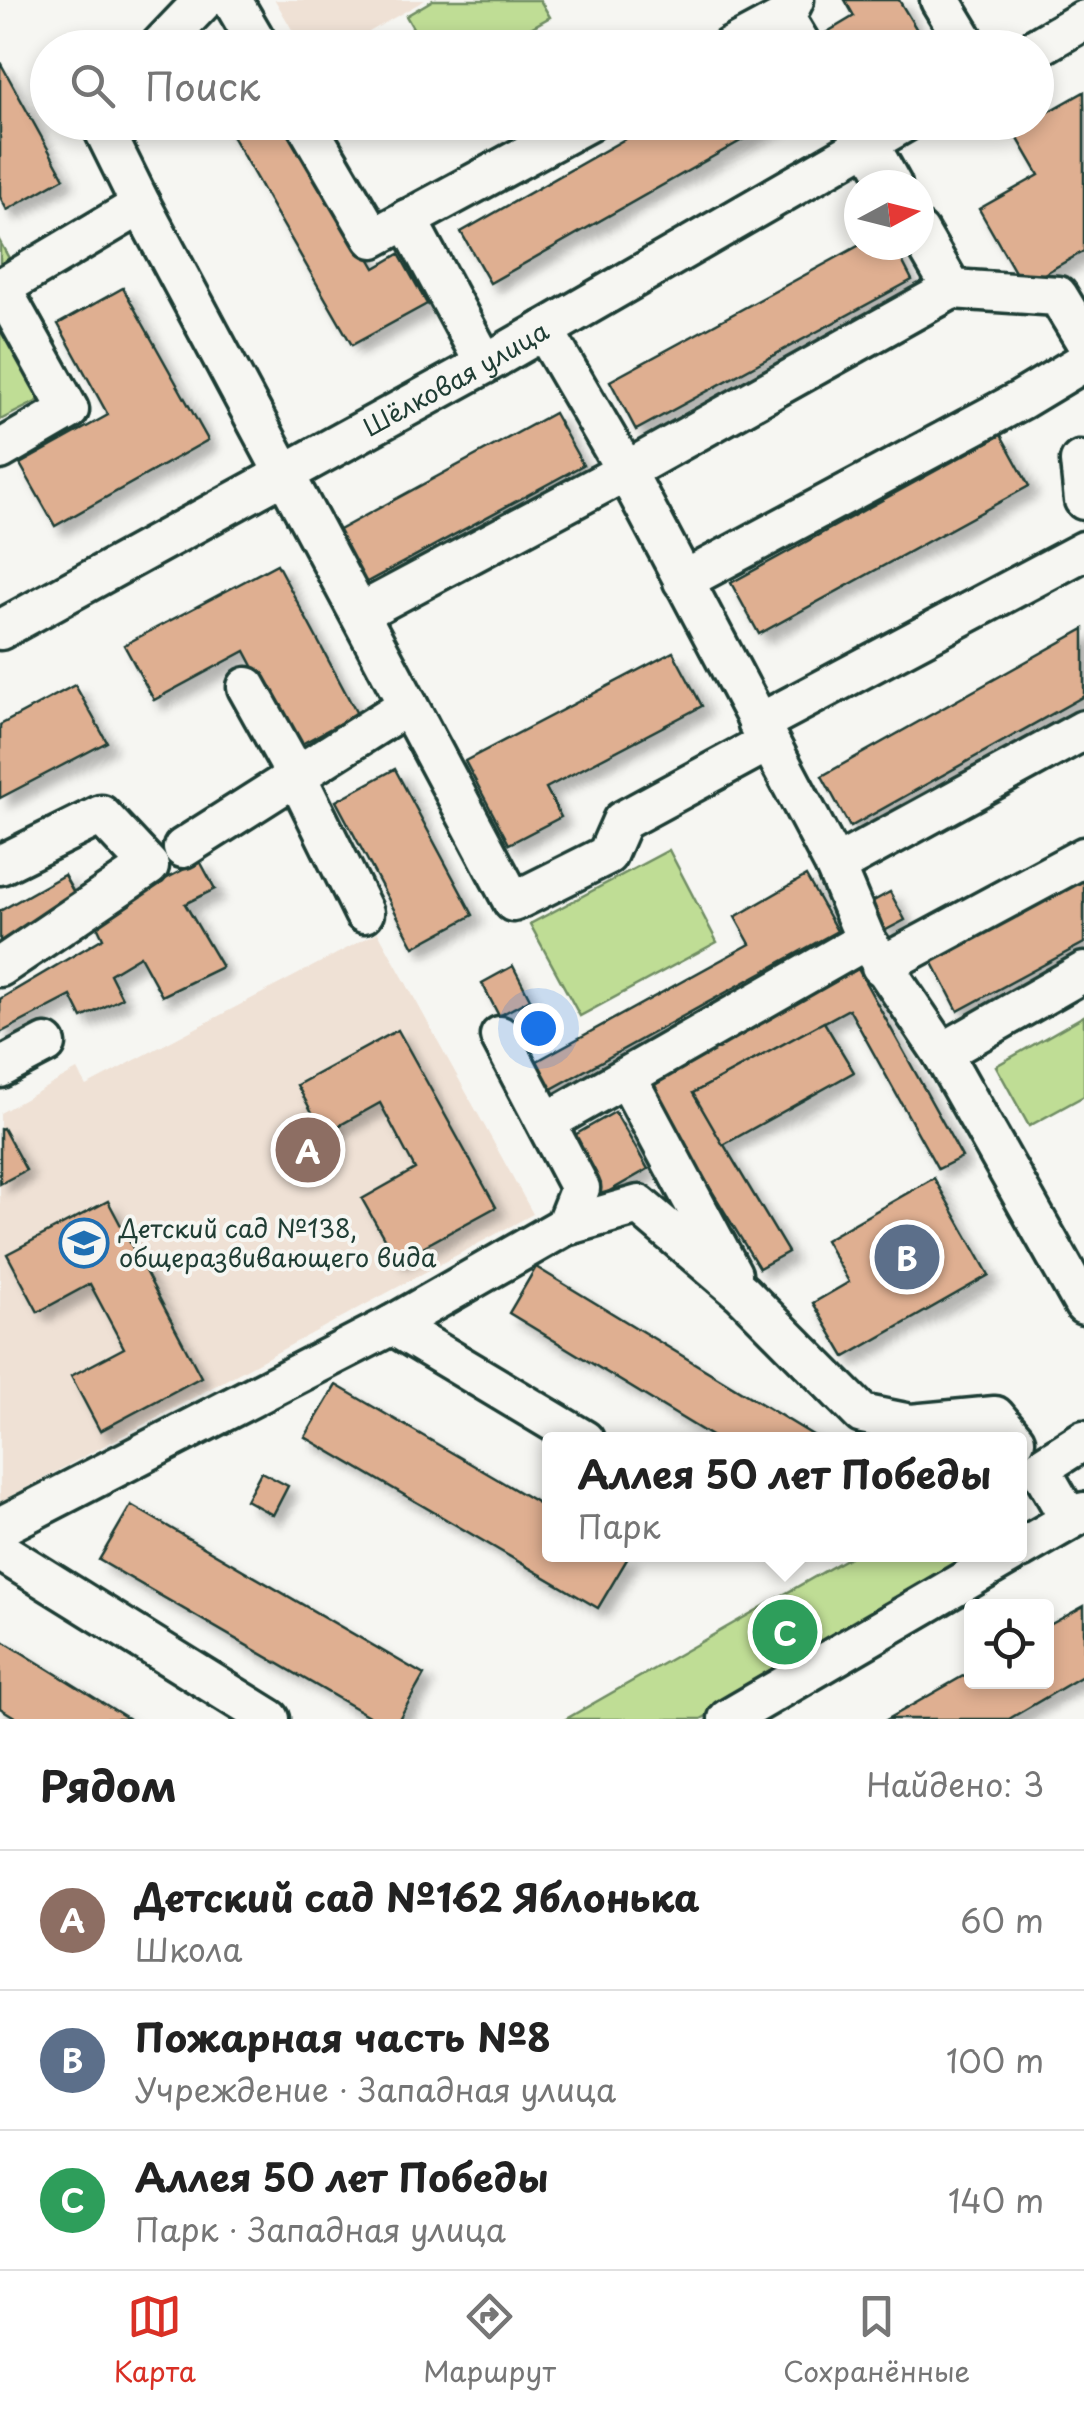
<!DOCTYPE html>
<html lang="ru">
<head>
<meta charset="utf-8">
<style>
	:root { --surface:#fff; --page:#f2f2f2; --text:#222; --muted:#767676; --line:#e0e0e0; --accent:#d93025 }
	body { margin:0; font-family:"Playpen Sans",sans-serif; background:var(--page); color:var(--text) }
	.controls { position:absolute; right:30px; bottom:30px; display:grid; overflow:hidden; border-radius:10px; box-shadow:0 5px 15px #0003 }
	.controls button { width:90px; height:90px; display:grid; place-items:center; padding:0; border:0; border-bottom:2px solid var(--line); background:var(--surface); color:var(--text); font:50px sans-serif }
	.compass { position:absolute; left:844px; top:170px; width:90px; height:90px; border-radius:50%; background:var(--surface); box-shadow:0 5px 15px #0003; rotate:83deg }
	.you { position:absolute; left:538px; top:1028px; width:35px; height:35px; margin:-25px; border:8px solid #fff; border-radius:50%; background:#1a73e8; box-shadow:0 0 0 15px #1a73e833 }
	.badge { display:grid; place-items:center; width:65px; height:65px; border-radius:50%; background:var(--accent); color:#fff; font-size:32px; font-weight:700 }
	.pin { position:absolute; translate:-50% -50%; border:5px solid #fff; box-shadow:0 2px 10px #0006 }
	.popup { position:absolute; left:542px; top:1432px; width:485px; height:130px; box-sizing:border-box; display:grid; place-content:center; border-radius:10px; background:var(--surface); filter:drop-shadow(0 2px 8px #0005); font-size:32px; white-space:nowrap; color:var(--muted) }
	.popup b { font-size:38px; color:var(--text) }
	.popup::after { content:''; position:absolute; left:50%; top:100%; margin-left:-20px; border:20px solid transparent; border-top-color:var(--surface) }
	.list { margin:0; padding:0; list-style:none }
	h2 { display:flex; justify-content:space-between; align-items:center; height:130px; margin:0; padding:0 40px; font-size:42px }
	h2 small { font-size:32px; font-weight:400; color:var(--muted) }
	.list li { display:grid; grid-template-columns:65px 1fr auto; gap:30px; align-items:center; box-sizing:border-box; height:140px; padding:0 40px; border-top:2px solid var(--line) }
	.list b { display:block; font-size:38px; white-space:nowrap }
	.list p { margin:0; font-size:32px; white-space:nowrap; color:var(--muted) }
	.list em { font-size:32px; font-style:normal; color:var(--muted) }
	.icon { flex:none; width:55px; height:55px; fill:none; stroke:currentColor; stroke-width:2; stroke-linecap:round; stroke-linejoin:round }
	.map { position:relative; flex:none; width:1084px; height:1719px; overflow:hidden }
	.search { position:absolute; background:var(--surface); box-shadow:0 5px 15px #0003; left:30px; right:30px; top:30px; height:110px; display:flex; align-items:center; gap:25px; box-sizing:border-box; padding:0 35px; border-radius:55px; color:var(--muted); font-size:38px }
	.sheet { height:550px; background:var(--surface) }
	nav { display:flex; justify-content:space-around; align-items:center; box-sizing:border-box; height:140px; border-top:2px solid var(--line); background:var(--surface); font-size:28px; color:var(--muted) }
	nav a { display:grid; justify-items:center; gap:5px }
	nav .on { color:var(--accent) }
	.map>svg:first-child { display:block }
	.built { fill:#efe1d5 }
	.green { fill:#bfdd95; stroke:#6f8d64; stroke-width:2.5 }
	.building { fill:#dfaf91; stroke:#1f3d34; stroke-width:2.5; filter:url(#shadow) }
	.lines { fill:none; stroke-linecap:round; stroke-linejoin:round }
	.minor-casing { stroke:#1f3d34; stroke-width:45 }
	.minor { stroke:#f6f6f2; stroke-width:38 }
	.labels { text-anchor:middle; stroke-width:8; stroke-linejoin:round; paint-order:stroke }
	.street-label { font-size:25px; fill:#1f3d34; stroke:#f6f6f2 }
	.poi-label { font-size:25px; fill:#1f3d34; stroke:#f6f6f2; text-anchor:start }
</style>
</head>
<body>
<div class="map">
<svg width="1084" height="1719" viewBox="0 0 1084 1719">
	<defs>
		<filter id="shadow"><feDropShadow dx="9" dy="9" stdDeviation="5" flood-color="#0004"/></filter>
	</defs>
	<rect width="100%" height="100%" fill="#f6f6f2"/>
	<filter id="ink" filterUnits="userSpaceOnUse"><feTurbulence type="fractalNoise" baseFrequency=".01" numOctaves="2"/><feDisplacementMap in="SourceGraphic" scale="20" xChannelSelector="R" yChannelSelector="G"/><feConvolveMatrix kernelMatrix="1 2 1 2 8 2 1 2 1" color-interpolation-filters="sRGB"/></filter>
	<g filter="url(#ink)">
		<g class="built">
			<path d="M275,0H425L341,48L302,47Z"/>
			<path d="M378,932L533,1214L0,1502V1113L77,1070L86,1086Z"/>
		</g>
		<g class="green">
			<path d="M433,0H540L550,17L497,47H424L406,16Z"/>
			<path d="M0,242L77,381L0,420Z"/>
			<path d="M669,850L717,942L580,1016L530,924Z"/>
			<path d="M1084,1016V1096L1029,1126L996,1066Z"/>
			<path d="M853,1555H989L701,1719H566Z"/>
		</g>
		<g class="building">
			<path d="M845,0H899L923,40L909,48H825L819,37L854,16Z"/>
			<path d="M240,34L248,48H217Z"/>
			<path d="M0,62L64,178L7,210L0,197Z"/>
			<path d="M1084,92V251L1023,286L979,209L1039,175L1014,132L1036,122V119Z"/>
			<path d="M224,122H291L375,268L399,254L427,304L352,345Z"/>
			<path d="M655,122H774L490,283L461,232Z"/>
			<path d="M860,245H894L912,280L636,430L610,381Z"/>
			<path d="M123,288L208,440L55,526L20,464L108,415L58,324Z"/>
			<path d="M554,413L583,465L365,583L337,531Z"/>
			<path d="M1001,435L1029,486L759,634L731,583Z"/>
			<path d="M277,564L357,714L296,747L245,651L154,700L124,645Z"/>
			<path d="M1084,629V696L850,827L822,776Z"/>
			<path d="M673,652L702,706L546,788L561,817L509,844L465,761Z"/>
			<path d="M75,685L107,742L0,798V725Z"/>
			<path d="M395,769L473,915L414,947L336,801Z"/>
			<path d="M200,861L215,889L185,904L222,967L162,996L140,956L110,974L122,998L82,1018L71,996L0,1033V999L103,938L93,917Z"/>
			<path d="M64,875L78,900L0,944V911Z"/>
			<path d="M806,876L837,931L546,1092L530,1065L750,944L735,917Z"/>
			<path d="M1084,879V943L958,1011L932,961Z"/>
			<path d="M890,892L905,920L884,931L870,903Z"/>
			<path d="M513,966L530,999L499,1016L482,983Z"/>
			<path d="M858,969L962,1157L938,1169L849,1009L693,1093L788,1252L759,1268L647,1085Z"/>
			<path d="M824,1022L854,1072L723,1145L693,1093Z"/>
			<path d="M398,1030L496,1207L397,1261L362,1199L415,1169L380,1103L324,1134L297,1085Z"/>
			<path d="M615,1112L648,1169L599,1197L566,1140Z"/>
			<path d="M3,1128L26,1170L0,1184V1129Z"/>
			<path d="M934,1178L989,1275L845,1357L813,1303L849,1282L825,1240Z"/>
			<path d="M108,1201L201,1377L100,1431L71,1376L124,1348L90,1284L38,1312L7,1254Z"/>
			<path d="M536,1267L821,1440H718L509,1313Z"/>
			<path d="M336,1385L550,1510V1554L629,1556L598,1608L305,1437Z"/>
			<path d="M261,1472L288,1486L273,1515L246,1500Z"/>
			<path d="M131,1505L424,1675L399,1719H374L99,1560Z"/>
			<path d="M1084,1606V1675L1009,1719H888L972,1671V1682H1046V1627Z"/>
			<path d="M0,1639L129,1719H18L0,1708Z"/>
		</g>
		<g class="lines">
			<g class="minor-casing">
				<g id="minor">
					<path d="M232,0L260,48"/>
					<path d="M794,0L785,18L803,48"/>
					<path d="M940,0L969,48"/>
					<path d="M158,48L204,0"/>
					<path d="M729,48L785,18"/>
					<path d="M1036,48L1084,20"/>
					<path d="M100,122L141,205L408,705L183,848"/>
					<path d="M305,122L373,238L588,122"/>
					<path d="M852,122L869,144L892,185"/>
					<path d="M407,219L485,364"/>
					<path d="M919,232L952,289L1058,296L1084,339"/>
					<path d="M0,286L69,410L0,450"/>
					<path d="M1,288L141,205"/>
					<path d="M544,330L626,471L835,866L866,940L942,1053L1084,1305"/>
					<path d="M1080,461L1084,500"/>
					<path d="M683,581L1021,400L1084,362"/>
					<path d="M360,613L626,471L952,289"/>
					<path id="s1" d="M0,630L485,364L905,122"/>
					<path d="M247,687L297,777L364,913"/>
					<path d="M408,705L513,902L607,855L622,821L768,742"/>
					<path d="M758,724L1084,551"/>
					<path d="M0,865L101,815L149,866L0,967"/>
					<path d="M835,866L1084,730"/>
					<path d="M881,966L1084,857"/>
					<path d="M500,1036L580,1188L565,1226"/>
					<path d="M942,1053L1084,972"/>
					<path d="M0,1068L46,1044"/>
					<path d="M627,1078L732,1274"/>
					<path d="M547,1122L866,940"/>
					<path d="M392,1325L584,1440"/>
					<path d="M1070,1520L1040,1468L1084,1440"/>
					<path d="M0,1527L392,1325L565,1226L639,1205L742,1293L862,1414L911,1424L995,1416L1015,1440"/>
					<path d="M1020,1549L1084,1512"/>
					<path d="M0,1551L270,1719"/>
					<path d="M728,1719L1011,1554"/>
				</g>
			</g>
			<use href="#minor" class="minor"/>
		</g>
	</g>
	<defs>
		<g id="school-ring" transform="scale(2.5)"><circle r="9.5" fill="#f6f6f2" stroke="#1f6fb2" stroke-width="1.5"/><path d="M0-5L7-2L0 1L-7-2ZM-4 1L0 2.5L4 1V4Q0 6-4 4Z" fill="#1f6fb2"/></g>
	</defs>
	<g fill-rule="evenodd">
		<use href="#school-ring" x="84" y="1243"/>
	</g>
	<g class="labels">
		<g class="street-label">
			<text dy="9" stroke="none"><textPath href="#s1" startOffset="520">Шёлковая улица</textPath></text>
		</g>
		<g class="poi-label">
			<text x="119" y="1238">Детский сад №138,<tspan x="119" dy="29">общеразвивающего вида</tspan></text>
		</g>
	</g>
</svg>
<div class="controls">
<button><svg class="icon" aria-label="locate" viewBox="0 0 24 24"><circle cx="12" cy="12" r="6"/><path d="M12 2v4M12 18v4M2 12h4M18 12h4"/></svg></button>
</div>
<svg class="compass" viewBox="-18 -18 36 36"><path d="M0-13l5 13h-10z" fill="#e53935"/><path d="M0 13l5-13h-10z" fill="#767676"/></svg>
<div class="you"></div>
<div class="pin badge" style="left:308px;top:1150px;background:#8d6e63">A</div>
<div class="pin badge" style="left:907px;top:1257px;background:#5c6f8a">B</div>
<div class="pin badge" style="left:785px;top:1632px;background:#2e9e5b">C</div>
<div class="popup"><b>Аллея 50 лет Победы</b>Парк</div>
<div class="search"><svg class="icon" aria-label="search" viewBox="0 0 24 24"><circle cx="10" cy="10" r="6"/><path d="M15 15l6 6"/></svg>Поиск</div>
</div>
<section class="sheet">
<h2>Рядом<small>Найдено: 3</small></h2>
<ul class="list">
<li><span class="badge" style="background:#8d6e63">A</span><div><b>Детский сад №162 Яблонька</b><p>Школа</p></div><em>60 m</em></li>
<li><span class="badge" style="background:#5c6f8a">B</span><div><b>Пожарная часть №8</b><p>Учреждение · Западная улица</p></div><em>100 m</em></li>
<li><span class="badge" style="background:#2e9e5b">C</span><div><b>Аллея 50 лет Победы</b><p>Парк · Западная улица</p></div><em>140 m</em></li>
</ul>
</section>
<nav>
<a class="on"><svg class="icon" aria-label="map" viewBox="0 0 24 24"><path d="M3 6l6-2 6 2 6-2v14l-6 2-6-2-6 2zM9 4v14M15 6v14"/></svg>Карта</a>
<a><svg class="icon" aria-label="directions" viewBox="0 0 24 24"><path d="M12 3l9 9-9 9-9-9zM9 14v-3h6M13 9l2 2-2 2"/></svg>Маршрут</a>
<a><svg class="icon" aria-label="saved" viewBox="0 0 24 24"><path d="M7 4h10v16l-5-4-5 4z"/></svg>Сохранённые</a>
</nav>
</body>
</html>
